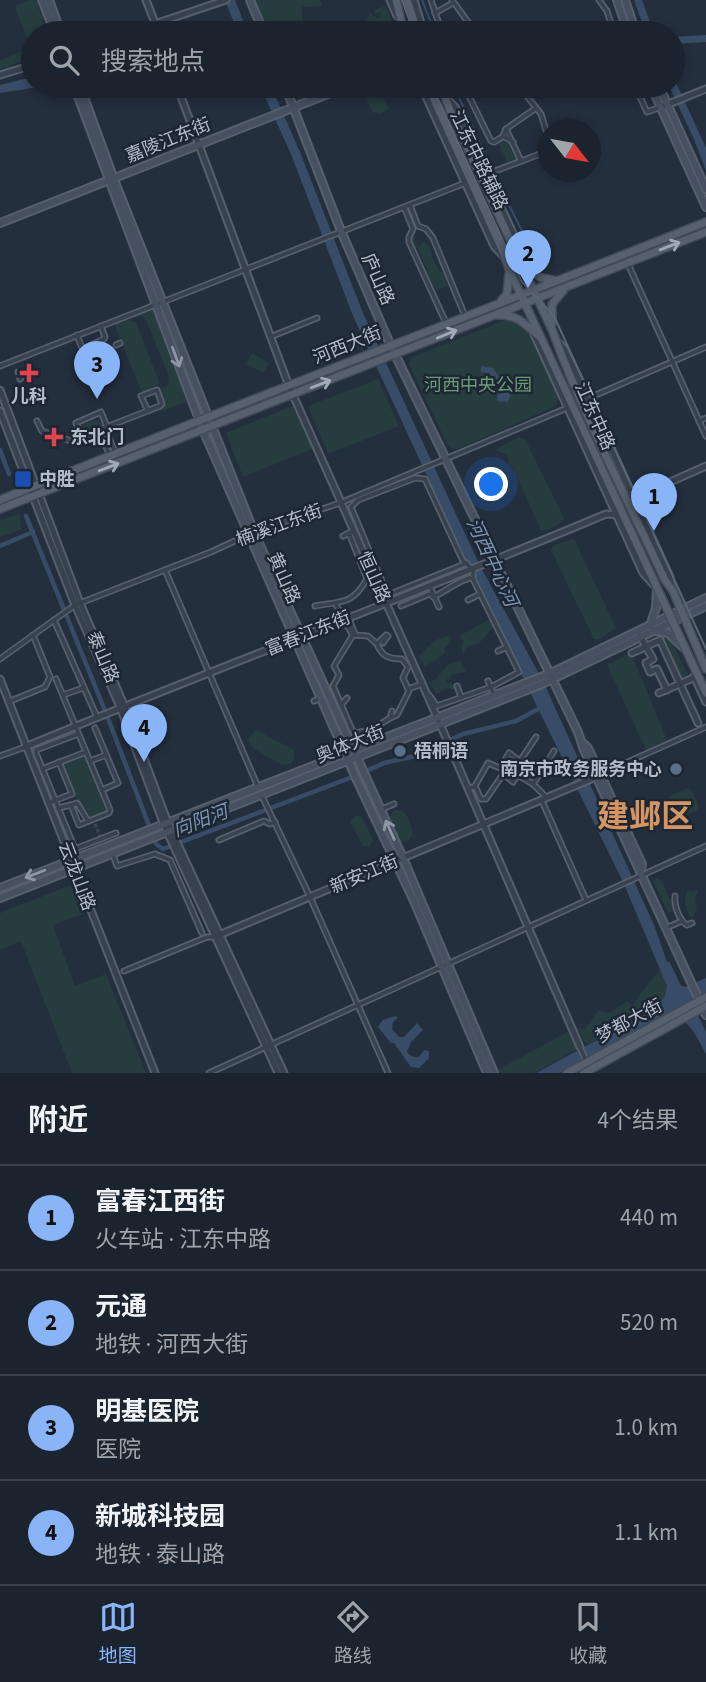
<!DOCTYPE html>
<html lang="zh">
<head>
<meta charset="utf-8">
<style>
	:root { --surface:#1b232e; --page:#282f3a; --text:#f1f3f6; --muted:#a0a4aa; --line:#39404a; --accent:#8ab4f8 }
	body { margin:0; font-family:"Source Sans 3","Noto Sans SC",sans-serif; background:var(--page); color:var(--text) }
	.compass { position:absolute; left:538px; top:119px; width:63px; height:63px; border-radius:50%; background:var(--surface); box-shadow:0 4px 10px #0003; rotate:121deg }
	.you { position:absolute; left:492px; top:485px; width:24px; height:24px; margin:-18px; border:5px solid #fff; border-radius:50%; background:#1a73e8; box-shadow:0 0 0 10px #1a73e833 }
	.badge { display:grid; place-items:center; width:46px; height:46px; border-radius:50%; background:var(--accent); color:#111; font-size:23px; font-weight:700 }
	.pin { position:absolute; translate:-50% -58px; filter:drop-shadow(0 2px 4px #0008) }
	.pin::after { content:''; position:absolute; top:37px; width:24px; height:21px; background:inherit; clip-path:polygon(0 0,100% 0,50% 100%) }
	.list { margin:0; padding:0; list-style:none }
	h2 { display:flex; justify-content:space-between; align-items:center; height:91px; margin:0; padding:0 28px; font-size:30px }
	h2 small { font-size:23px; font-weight:400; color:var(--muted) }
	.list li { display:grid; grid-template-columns:46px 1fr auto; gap:21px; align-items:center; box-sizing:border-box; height:105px; padding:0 28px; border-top:2px solid var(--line) }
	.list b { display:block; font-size:26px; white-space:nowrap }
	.list p { margin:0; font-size:23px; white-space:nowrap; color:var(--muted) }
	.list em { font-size:23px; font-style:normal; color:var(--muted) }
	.icon { flex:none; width:38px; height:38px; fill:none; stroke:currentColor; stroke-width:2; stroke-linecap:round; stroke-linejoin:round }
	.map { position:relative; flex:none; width:706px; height:1073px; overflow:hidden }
	.search { position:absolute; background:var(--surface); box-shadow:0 4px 10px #0003; left:21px; right:21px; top:21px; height:77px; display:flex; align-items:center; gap:18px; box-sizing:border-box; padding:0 24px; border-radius:38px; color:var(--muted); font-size:26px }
	.sheet { height:511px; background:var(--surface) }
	nav { display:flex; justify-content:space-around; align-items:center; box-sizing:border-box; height:98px; border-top:2px solid var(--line); background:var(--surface); font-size:19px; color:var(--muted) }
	nav a { display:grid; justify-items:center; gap:4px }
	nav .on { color:var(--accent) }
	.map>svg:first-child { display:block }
	.green { fill:#263c3f }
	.water { fill:#394c67 }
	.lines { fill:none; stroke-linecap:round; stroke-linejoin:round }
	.stream { stroke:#394c67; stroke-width:2 }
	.river { stroke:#394c67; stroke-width:4.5 }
	.minor-tunnel { stroke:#3a4453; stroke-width:3.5; stroke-dasharray:3.5 2; stroke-linecap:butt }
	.minor-casing { stroke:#565f6c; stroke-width:7 }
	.tertiary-casing { stroke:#565f6c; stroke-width:9 }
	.secondary-casing { stroke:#565f6c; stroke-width:10 }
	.primary-casing { stroke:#414a57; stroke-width:10 }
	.minor { stroke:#38414e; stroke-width:3.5 }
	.tertiary { stroke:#38414e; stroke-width:5 }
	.secondary { stroke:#465061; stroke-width:6 }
	.primary { stroke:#56606e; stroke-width:7 }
	.tram { stroke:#5a6575; stroke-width:2 }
	.oneway { stroke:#a1aab7 }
	.oneway2 { stroke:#8e96a5 }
	.health-dot { fill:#e0444e; stroke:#1d2633; stroke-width:2.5 }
	.transit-dot { fill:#1a4fb4; stroke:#1d2633; stroke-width:2.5 }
	.service-dot { fill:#5c6f8a; stroke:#1d2633; stroke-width:2.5 }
	.labels { text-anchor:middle; stroke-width:5; stroke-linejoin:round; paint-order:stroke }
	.street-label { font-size:18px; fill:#b4bcc9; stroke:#1d2633 }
	.park-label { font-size:18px; fill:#6b9a76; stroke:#1d2633 }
	.poi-label { font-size:18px; font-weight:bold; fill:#b4bcc9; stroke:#1d2633; text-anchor:start }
	.water-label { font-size:19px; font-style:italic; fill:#7c92b1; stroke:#1d2633 }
	.town-label { font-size:32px; font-weight:bold; fill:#d59563; stroke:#1d2633 }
</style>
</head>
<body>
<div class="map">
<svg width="706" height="1073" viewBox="0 0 706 1073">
	<rect width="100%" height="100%" fill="#242f3e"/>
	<g class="green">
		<path d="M31,0H36L48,33H33V58L0,69V61L30,47L15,6Z"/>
		<path d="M255,0H320L322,6L302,7V33H270Z"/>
		<path d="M386,6L396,33H371L364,26L370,12L373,16L379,18L381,12L375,14L374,10Z"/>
		<path d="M292,86H331L298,100Z"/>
		<path d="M379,87L389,109L378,114L377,112L373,113L365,95Z"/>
		<path d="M501,140L512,147L518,159L507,162L498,142Z"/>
		<path d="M414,234L417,247L424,242L430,247L432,258L440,272H443L448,286L437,290L431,281L418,248H415L412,240Z"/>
		<path d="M145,310H157L194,409L190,411L186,402L160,412V409L164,403L159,390L168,385L169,377L146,320L143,316L133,318L132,315Z"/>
		<path d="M127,319L136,323L159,381L158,386L142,393L114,323Z"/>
		<path d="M512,319C532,324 549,376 557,395L558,402L554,407L460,448L452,449L446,442L409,364L412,357L506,320Z"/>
		<path d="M252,353L269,363L263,373L246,364Z"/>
		<path d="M378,379L399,426L328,454L308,406Z"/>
		<path d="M297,404L312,449L243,477L226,433Z"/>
		<path d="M93,420L100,421L102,425L88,432H81L83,425Z"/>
		<path d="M519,437L525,439L564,518C559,526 550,530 541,531L512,465L510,466L507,459L509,458L507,454L495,450Z"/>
		<path d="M20,514L21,530L0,537V520Z"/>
		<path d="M574,539L616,628L599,639H594L551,550L554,545Z"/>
		<path d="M490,619L495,626C485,633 483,646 469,645L463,655L461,647L464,642L459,636Z"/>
		<path d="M450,636L452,639L449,644L444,648L445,653L424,668L423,662L418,657C429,646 434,638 450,636Z"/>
		<path d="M660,636L672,641L688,676L681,679Z"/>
		<path d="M631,653L667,740L646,750L607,665Z"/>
		<path d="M461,660L466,672L453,674L445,682L455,685L457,690L447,688L436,694L429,681L435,680L448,665Z"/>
		<path d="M256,730L294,750V760L290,764L282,765L253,748L248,739Z"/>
		<path d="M83,755L108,811L85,821L63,763Z"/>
		<path d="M688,788L691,789L699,806L697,810L680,818L677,817L669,799L670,796Z"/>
		<path d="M395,810C410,810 410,823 413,835L409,840L402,842L398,839L390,815Z"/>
		<path d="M356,815L362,817L373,840L370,847L363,846L350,821Z"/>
		<path d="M657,878L661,880L675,910L668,913L653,880Z"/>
		<path d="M71,885L83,914L53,925L75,986L106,974L146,1073H72L21,941L0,950V913Z"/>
		<path d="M695,889L698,891L695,901L697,908L692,918C685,909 683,901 687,890L694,892Z"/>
		<path d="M660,969L673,991L671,999L586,1045L577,1027L584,1030L598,1011L610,1013L627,1001L632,1005Z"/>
		<path d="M569,1031L577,1049L534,1073H499L498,1070Z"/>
	</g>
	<g class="water">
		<path d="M225,0H235L248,33H238Z"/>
		<path d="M634,0H642L654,33H646Z"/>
		<path d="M706,35V42L673,44V37Z"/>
		<path d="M673,76L706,148V171L694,139L669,86H673Z"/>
		<path d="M24,79H33V86H45L0,93V85Z"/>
		<path d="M260,86H271L300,152L363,313L479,564L543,681L654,925L673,979L677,984L686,987L706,978V992L696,999L694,1008L706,1032V1054C696,1036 689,1015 666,1018L560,1073H536L649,1012L665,997L667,986L624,884L479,588L353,316L291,154Z"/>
		<path d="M481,366L493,368L499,377H503L505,374L515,379L516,382L512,383L511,385L513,387L519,384L520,390L510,396L508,402L497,401L499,382L489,373L481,372Z"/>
		<path d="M395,1016L398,1018L393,1022L392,1029L399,1037H404L417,1023L423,1030L411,1042L407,1052C410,1056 414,1058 419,1057L424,1050L429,1051V1058L419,1068L411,1067L394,1043H391L378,1027L383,1020Z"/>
	</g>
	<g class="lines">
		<g class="stream">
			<path d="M422,0L435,33"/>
			<path d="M454,86L488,162"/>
			<path d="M496,179L527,241"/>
		</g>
		<g class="river">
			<path d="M0,450L9,474"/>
			<path d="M26,516L106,713L156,844L163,849L355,776L384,763L415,756L463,734L516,721L542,707"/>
			<path d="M0,546L33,532"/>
			<path d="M668,964L679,987"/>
		</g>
		<path class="minor-tunnel" d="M95,824L100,836"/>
		<g class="minor-casing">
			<g id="minor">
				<path d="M431,0L442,33"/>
				<path d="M452,0L476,33"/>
				<path d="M599,0L607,11L614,33"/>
				<path d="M435,13L453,3"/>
				<path d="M464,33L471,29L472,33"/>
				<path d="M464,86L491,141L494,142L504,136"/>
				<path d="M519,86L541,114L548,137"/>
				<path d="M635,86L647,112L661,107"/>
				<path d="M506,129L521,161"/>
				<path d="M554,130L568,124"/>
				<path d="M513,142L503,136L506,129L536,108"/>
				<path d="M487,174L548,151"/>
				<path d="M410,205L418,226L426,229L433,238L465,316"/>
				<path d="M404,207L413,229L409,237V242L446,323"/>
				<path d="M628,264L706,436"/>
				<path d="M77,335L82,348H85L104,339L105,337L101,326"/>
				<path d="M270,337L317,318"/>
				<path d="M116,345L120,343"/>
				<path d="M0,366L465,183"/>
				<path d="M18,372L26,373L20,379"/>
				<path d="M589,398L706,347"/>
				<path d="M37,421L42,431L71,441L160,406L162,404L157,390L141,396L148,411"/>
				<path d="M699,421L706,418"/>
				<path d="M105,428L115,452"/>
				<path d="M99,430L110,456"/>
				<path d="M82,437L76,423L101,412L107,427"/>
				<path d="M343,536L351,532"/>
				<path d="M165,570L258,787"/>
				<path d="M430,587L439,607"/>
				<path d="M386,591L351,507L358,500L415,478L425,479L463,561L471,568"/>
				<path d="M383,597L467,563"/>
				<path d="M468,600L480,594"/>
				<path d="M336,604L343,619"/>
				<path d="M315,606C342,601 352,605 367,579L349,533"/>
				<path d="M401,606L427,595L431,594L433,597C445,592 455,582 470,578"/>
				<path d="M348,617L355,634"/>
				<path d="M54,620L97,717"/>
				<path d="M345,621L353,636"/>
				<path d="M383,643L388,636L386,635L377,644L368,636L353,635L334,666L339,675L333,686L352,730L356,733L371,730L390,718"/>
				<path d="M377,644C382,657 390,659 402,659L408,667L403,678L409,691L397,715L390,718L392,711"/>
				<path d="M498,651L507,647"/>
				<path d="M0,659L75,605L211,552L254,532L340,503L567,408"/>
				<path d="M56,679L110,810L109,813L79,825L71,805L58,808"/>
				<path d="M488,681L494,695"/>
				<path d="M457,686L461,697"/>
				<path d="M408,689L422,684"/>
				<path d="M63,695L83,688"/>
				<path d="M429,695L437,706L491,687L519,672L473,579V570"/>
				<path d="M314,701L321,698"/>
				<path d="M8,702L45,687L50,677L33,635"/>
				<path d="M341,705L347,698"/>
				<path d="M95,728L118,783L102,790"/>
				<path d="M78,734L36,750V753L75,849L116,833"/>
				<path d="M0,756L25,747"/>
				<path d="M90,761L106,755"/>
				<path d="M520,761L536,737"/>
				<path d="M42,769L86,752"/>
				<path d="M601,774L706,727"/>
				<path d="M539,775L554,751"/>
				<path d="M475,786L481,799H486L503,774L513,782L518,775L533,784"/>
				<path d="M469,789L475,786L488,763L500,768L509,753L539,775L533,784L545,796"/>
				<path d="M261,794L310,897L388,1073"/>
				<path d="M542,801L586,900"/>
				<path d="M48,803L72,794L59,762"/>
				<path d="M71,805L77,803L88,821"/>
				<path d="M382,809L394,804"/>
				<path d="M219,840L264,821L270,824L275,822"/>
				<path d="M113,855L117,866L155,854L170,860L202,933"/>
				<path d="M675,896C674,906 679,920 687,925L692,923"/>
				<path d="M666,928L682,921"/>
				<path d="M124,971L207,937H214"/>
				<path d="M580,1047L586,1061"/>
				<path d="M209,1073L706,846"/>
			</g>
		</g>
		<g class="tertiary-casing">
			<g id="tertiary">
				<path d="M146,0L159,33"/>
				<path d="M390,0L397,16"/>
				<path d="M414,0L424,33"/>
				<path d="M128,33L226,0"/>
				<path d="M0,75L33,65"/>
				<path d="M177,86L289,386L437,717L580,1047"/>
				<path d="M421,86L494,246L503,256"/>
				<path d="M447,99L455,107L523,255L521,262"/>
				<path d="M661,107L706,89"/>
				<path d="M533,332L643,573L654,585"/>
				<path d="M559,343L565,350L588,398L670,577L672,588"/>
				<path d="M0,390L80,603L124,705L168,823L284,1073"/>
				<path d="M0,411L75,605L120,707L164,825L278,1073"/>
				<path d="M634,498L706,466"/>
				<path d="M640,636L653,659L646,663L650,672L657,669L667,690"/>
				<path d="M632,653L660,640L698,723"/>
				<path d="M694,676L706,702"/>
				<path d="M0,679L155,1073"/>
				<path d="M659,693L691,679"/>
				<path d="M25,747C218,667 414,595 606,514L617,515"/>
				<path d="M219,935L596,777"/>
			</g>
		</g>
		<g class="secondary-casing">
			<g id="secondary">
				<path d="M42,0L55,33"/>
				<path d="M49,0L61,33"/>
				<path d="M250,0L264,33"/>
				<path d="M617,0L628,33"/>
				<path d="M625,0L636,33"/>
				<path d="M74,86L203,430L355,776L414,901L487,1073"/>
				<path d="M80,86L113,177L254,532L403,858L494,1073"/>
				<path d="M285,86L341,231L390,344L578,732L584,750L706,1015"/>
				<path d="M651,86L706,207"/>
				<path d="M659,86L706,189"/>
				<path d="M0,223L348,86"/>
				<path d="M651,623L656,608L657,589"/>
				<path d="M653,630L668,633L683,647"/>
				<path d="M584,744L588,748L642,864L641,872"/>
				<path d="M0,888L549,674L706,598"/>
				<path d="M0,898L542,684L706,606"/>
			</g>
		</g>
		<g class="primary-casing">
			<g id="primary">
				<path d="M396,0L404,33"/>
				<path d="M407,0L418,33"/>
				<path d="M428,86L501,247L509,269L706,693"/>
				<path d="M441,86L450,110L553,332C584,417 627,498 665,580L673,591L706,669"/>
				<path d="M524,266L540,277L557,281"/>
				<path d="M501,301L507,294L509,274"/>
				<path d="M497,315C521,315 523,324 540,337"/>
				<path d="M552,324V304L563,291"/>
				<path d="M0,500C234,405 471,316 706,222"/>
				<path d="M0,509L706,232"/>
				<path d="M567,1073L706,997"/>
				<path d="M584,1073L706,1006"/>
			</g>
		</g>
		<use href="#minor" class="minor"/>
		<use href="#tertiary" class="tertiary"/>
		<use href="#secondary" class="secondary"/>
		<use href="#primary" class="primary"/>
		<g class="tram">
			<path d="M402,0L414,33"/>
			<path d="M432,86L522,282L554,316L706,649"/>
		</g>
	</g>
	<defs><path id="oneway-shaft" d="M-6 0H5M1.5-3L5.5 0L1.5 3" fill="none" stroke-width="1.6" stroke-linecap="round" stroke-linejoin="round" transform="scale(1.75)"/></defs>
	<g class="oneway">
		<use href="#oneway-shaft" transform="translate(670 246) rotate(-21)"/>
		<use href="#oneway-shaft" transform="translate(447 334) rotate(-22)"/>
		<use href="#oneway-shaft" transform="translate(321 384) rotate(-21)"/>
		<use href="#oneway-shaft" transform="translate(109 467) rotate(-21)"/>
	</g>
	<g class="oneway2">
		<use href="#oneway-shaft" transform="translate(176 357) rotate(70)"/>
		<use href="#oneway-shaft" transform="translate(390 830) rotate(-114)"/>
		<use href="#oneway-shaft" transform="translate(35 874) rotate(159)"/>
	</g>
	<g class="health-dot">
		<path d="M25.5 362.5h7v7h7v7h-7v7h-7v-7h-7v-7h7z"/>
		<path d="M50.5 426.5h7v7h7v7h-7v7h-7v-7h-7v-7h7z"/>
	</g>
	<rect class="transit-dot" x="14" y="470" width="18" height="18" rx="3.5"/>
	<g class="service-dot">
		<circle cx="400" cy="751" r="7"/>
		<circle cx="676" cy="769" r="7"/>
	</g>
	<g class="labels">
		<g class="street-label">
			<text transform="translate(168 140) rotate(-22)" y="6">嘉陵江东街</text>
			<text transform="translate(479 160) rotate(64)" y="6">江东中路辅路</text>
			<text transform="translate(378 279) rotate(66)" y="6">庐山路</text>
			<text transform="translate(347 345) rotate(-22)" y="6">河西大街</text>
			<text transform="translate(595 416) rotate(66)" y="6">江东中路</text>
			<text transform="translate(279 525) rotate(-20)" y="6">楠溪江东街</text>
			<text transform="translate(374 577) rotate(66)" y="6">恒山路</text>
			<text transform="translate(284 578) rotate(66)" y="6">黄山路</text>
			<text transform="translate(308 633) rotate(-22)" y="6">富春江东街</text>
			<text transform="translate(103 657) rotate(67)" y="6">泰山路</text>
			<text transform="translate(350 744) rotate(-22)" y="6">奥体大街</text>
			<text transform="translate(364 874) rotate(-23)" y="6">新安江街</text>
			<text transform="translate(77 876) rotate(69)" y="6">云龙山路</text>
			<text transform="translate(629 1021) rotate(-28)" y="6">梦都大街</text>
		</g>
		<g class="park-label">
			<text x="478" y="391">河西中央公园</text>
		</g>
		<g class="poi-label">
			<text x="29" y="402" text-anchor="middle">儿科</text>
			<text x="70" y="443">东北门</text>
			<text x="39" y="485">中胜</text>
			<text x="414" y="757">梧桐语</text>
			<text x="662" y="775" text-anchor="end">南京市政务服务中心</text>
		</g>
		<g class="water-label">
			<text transform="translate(493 562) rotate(65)" y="7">河西中心河</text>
			<text transform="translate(200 820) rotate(-21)" y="7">向阳河</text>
		</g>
		<g class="town-label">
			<text x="645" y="827">建邺区</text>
		</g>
	</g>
</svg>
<svg class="compass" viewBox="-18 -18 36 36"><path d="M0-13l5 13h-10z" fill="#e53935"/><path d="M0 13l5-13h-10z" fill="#a0a4aa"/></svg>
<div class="you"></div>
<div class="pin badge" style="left:654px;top:531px">1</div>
<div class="pin badge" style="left:528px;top:288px">2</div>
<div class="pin badge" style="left:97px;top:399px">3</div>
<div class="pin badge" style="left:144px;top:762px">4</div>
<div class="search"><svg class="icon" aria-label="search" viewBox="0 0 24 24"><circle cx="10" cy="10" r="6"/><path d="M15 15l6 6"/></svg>搜索地点</div>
</div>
<section class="sheet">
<h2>附近<small>4个结果</small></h2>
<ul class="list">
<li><span class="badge">1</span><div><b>富春江西街</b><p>火车站 · 江东中路</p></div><em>440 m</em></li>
<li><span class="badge">2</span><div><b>元通</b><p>地铁 · 河西大街</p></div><em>520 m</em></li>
<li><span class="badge">3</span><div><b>明基医院</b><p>医院</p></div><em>1.0 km</em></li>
<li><span class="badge">4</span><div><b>新城科技园</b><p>地铁 · 泰山路</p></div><em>1.1 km</em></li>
</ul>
</section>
<nav>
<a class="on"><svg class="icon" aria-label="map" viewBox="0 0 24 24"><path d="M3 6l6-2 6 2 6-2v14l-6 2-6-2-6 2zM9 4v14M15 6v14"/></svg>地图</a>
<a><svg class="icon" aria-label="directions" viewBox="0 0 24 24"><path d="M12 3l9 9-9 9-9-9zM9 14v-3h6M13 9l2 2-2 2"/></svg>路线</a>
<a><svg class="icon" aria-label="saved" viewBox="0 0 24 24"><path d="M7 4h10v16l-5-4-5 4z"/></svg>收藏</a>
</nav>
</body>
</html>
